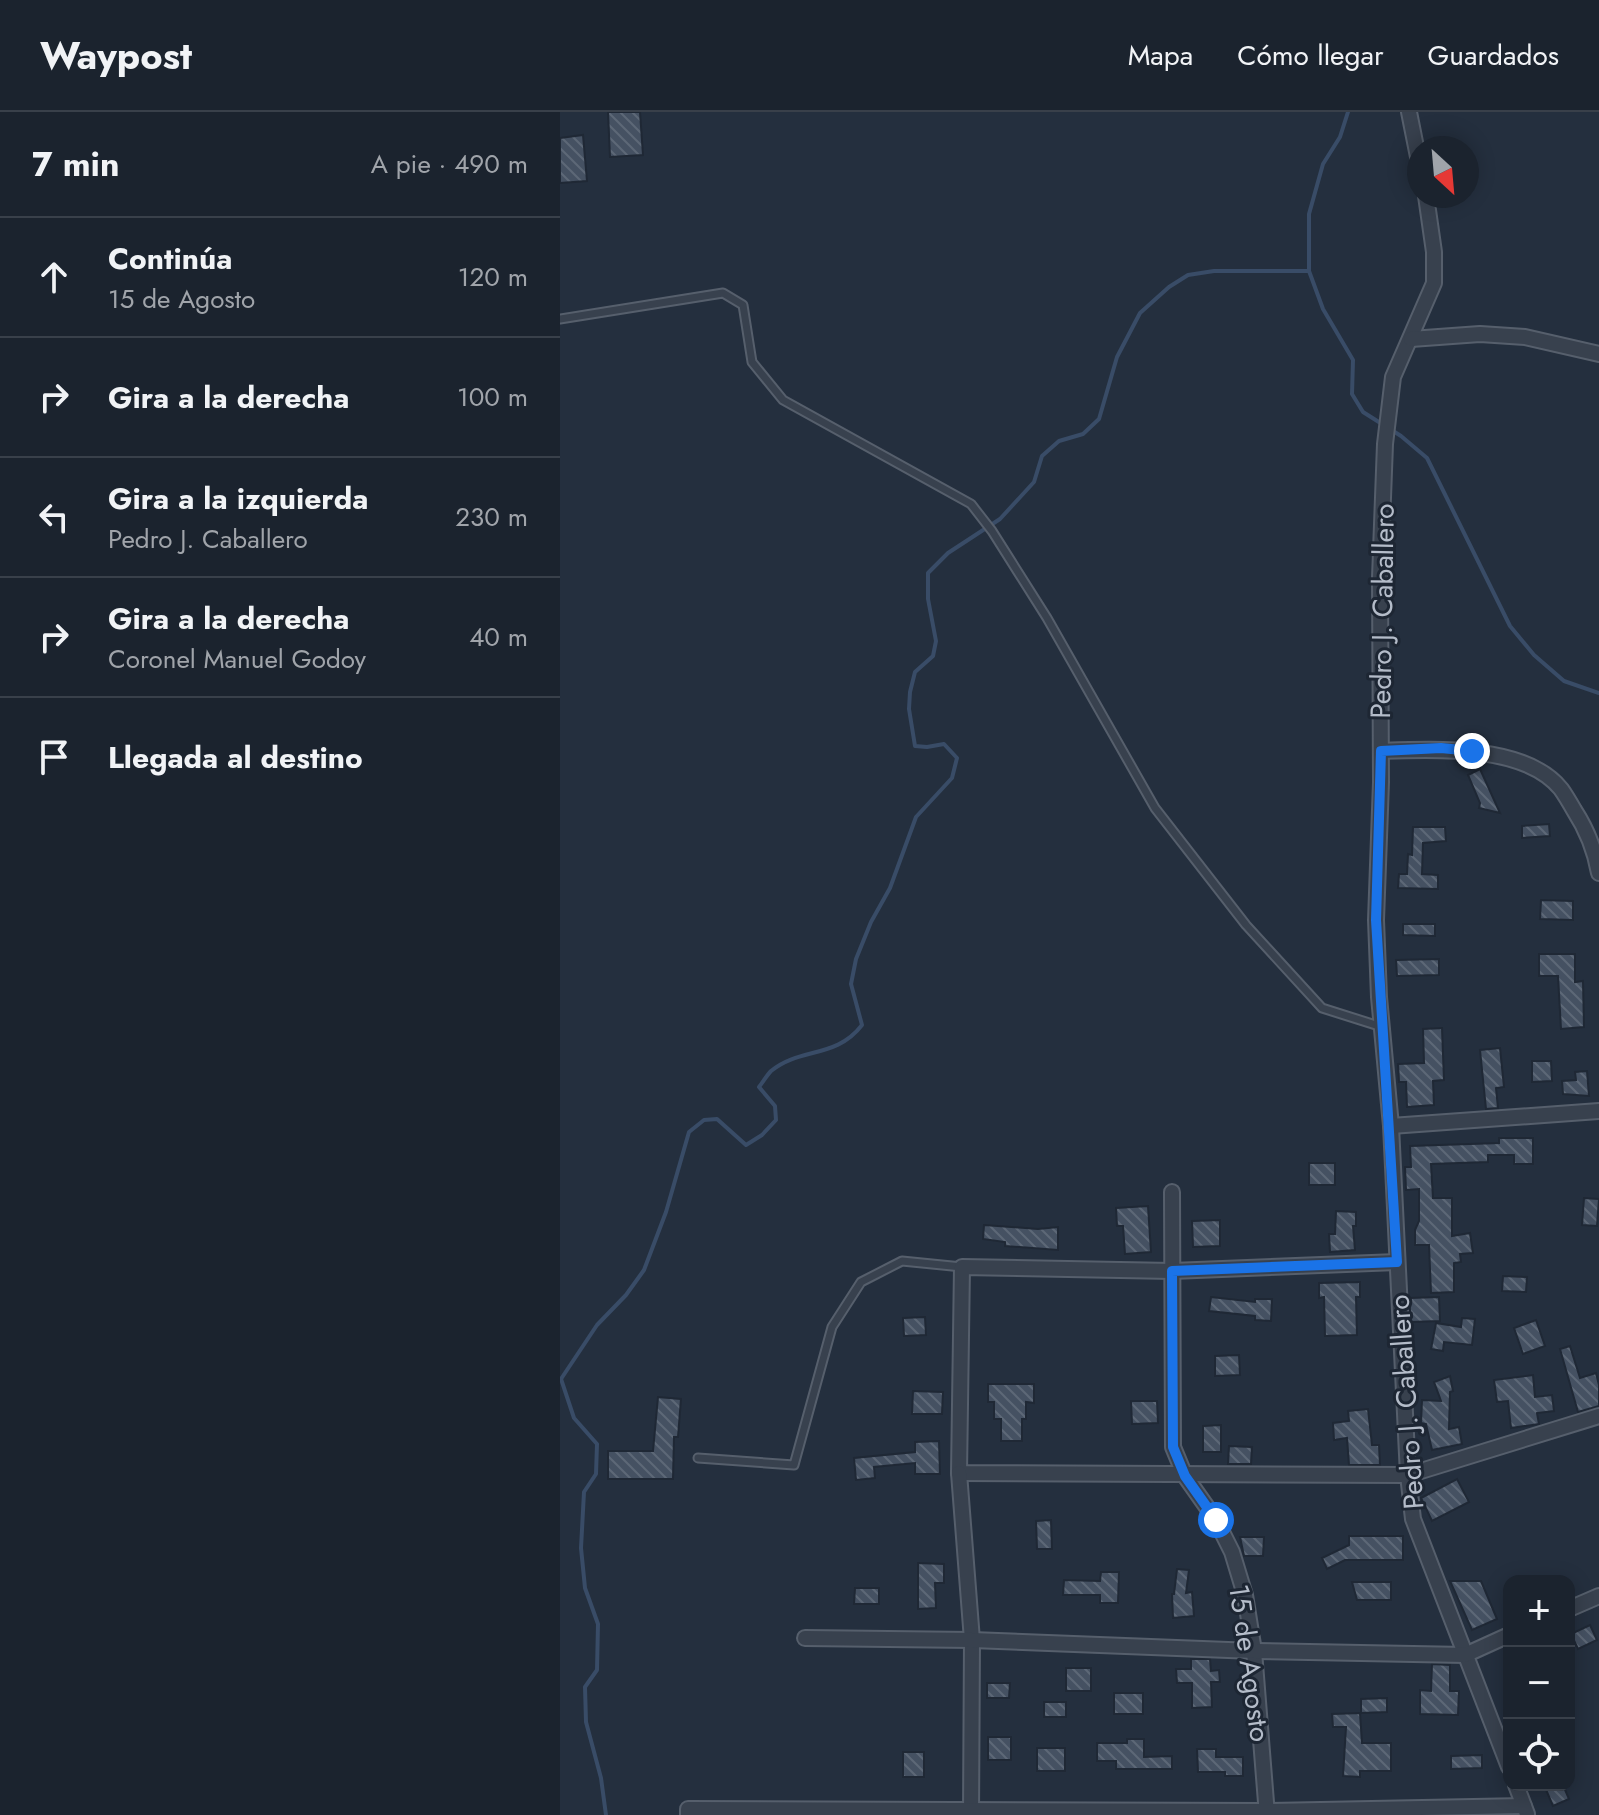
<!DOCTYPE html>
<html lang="es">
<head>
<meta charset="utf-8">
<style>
	:root { --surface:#1b232e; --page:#282f3a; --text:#f1f3f6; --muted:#a0a4aa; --line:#39404a }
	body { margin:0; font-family:Jost,sans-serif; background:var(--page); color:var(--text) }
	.controls { position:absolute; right:24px; bottom:24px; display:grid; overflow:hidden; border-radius:16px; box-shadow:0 4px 20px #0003 }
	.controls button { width:72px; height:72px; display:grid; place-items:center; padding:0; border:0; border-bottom:2px solid var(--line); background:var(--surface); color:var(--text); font:40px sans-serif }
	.compass { position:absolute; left:847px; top:24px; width:72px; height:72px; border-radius:50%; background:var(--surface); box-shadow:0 4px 20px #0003; rotate:154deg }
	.stop { position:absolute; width:24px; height:24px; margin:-18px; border:6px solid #1a73e8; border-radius:50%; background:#fff }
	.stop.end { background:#1a73e8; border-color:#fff; box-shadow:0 2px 8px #0008 }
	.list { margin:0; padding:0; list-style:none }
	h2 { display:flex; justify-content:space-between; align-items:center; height:104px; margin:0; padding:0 32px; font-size:34px }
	h2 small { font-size:26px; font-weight:400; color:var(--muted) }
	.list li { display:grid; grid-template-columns:52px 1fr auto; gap:24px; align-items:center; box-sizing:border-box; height:120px; padding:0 32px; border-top:2px solid var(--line) }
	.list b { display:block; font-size:30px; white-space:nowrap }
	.list p { margin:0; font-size:26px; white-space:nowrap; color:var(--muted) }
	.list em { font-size:26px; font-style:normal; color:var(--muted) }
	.icon { flex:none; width:44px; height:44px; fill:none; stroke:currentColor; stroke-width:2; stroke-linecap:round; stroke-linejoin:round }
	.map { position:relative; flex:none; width:1039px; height:1703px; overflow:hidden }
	header { display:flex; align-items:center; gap:48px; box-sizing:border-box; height:112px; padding:0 40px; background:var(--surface); border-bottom:2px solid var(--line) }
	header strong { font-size:38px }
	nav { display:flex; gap:44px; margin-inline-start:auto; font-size:28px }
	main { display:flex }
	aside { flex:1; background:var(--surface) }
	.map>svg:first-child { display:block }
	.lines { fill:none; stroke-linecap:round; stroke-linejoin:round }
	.stream { stroke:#394c67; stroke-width:4 }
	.building { fill:url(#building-back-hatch); stroke:#1f2835; stroke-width:2 }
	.service-casing { stroke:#565f6c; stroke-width:11 }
	.minor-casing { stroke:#565f6c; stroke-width:18 }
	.service { stroke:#38414e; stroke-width:7 }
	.minor { stroke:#38414e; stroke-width:14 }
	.route { stroke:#1a73e8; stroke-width:10 }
	.labels { text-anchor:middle; stroke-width:6; stroke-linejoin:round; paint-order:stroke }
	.street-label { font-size:28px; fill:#b4bcc9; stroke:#1d2633 }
</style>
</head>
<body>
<header>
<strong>Waypost</strong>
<nav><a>Mapa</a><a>Cómo llegar</a><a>Guardados</a></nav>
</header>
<main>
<aside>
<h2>7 min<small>A pie · 490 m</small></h2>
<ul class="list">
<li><svg class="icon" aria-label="ahead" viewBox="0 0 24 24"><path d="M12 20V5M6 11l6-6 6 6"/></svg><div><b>Continúa</b><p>15 de Agosto</p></div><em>120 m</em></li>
<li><svg class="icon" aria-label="right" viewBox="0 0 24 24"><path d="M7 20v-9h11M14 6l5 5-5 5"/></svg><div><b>Gira a la derecha</b></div><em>100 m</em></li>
<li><svg class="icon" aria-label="left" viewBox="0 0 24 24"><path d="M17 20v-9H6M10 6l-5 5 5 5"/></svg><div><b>Gira a la izquierda</b><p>Pedro J. Caballero</p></div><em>230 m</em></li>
<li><svg class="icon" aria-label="right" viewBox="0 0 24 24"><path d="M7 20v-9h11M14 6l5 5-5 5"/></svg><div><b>Gira a la derecha</b><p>Coronel Manuel Godoy</p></div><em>40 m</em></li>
<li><svg class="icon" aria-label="arrive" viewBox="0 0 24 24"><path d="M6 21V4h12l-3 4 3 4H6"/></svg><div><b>Llegada al destino</b></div></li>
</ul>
</aside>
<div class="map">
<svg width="1039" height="1703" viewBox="0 0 1039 1703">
	<defs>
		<pattern id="building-back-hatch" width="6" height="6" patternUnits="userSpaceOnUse" patternTransform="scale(2)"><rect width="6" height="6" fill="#455162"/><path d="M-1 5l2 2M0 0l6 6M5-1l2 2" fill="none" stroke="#5d6877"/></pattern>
	</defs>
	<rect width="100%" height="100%" fill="#242f3e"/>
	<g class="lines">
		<g class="stream">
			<path d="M788,0L780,25L763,52L749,102V159L763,197L793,248L792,282L803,300L841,324L867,346L950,514L974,543L1004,569L1039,581"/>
			<path d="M46,1703L41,1666L26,1610L25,1575L37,1558L38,1512L25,1476L21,1436L24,1380L36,1362L37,1332L14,1306L1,1267L37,1213L66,1183L84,1158L106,1100L129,1020L144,1008L157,1007L186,1033L202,1023L216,1008L215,994L199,975C203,970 207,963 211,959C240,935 276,947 302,913L291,872L296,847L311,810L330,776L356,705L392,666L397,646L384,632L367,635L355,634L349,597L350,580L355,560L373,544L376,529L368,487V461L388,441L440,407L474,370L482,344L499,329L523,322L539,307L557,245L580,201L609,175L628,163L654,159H749"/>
		</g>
	</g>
	<g class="building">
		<path d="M48,0H80L83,43L50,45Z"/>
		<path d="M23,23L27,69L0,71V26Z"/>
		<path d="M920,657L940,701L919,696L920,691L908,663Z"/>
		<path d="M989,712L990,724L962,726V714Z"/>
		<path d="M853,715H885L886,729L863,731L862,762L878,763V777L838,776L839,762H847L848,742L852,743Z"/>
		<path d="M981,788L1013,789V808L980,807Z"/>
		<path d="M843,812H875V824L843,823Z"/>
		<path d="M979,842H1015V870L1023,869L1024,915L1001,917L998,864H979Z"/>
		<path d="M879,847V863L837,864L836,848Z"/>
		<path d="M882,916L884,968L873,969L874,993L847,995L846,970H839L838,952L864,951L863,917Z"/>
		<path d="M940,936L944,975L936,976L938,996L926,997L920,938Z"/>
		<path d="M972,949H991L992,969L972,970Z"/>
		<path d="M1027,959L1029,984L1003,982L1002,969L1016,968L1015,960Z"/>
		<path d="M939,1026H973V1052H954V1043H928V1050L871,1052L873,1086H892V1124L910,1121L913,1141L900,1142L901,1150L894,1151V1180L871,1181L869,1133H855V1118L859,1109V1077L846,1078L845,1055H851L850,1034L939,1031Z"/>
		<rect x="749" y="1051" width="26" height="22"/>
		<path d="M1024,1086L1039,1087L1037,1114L1022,1113Z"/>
		<path d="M588,1094L591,1140L565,1142L563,1114H557L556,1096Z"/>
		<path d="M776,1099L796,1100V1114H793L795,1138L770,1140L769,1122H775Z"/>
		<path d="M660,1108V1134L633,1135L632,1109Z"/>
		<path d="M424,1113L478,1117L498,1115V1138L445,1134V1130L423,1127Z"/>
		<path d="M943,1164L967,1165L966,1180L942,1179Z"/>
		<path d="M800,1170V1185H796L797,1223L765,1224L764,1185L759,1186V1171Z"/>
		<path d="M651,1185L695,1190V1187H712L711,1209L695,1208V1204L649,1199Z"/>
		<path d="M879,1185L880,1209L851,1210L849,1186Z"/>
		<path d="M365,1205L366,1223L344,1224L343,1206Z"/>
		<path d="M902,1206L915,1207L912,1233L884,1230L883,1239L871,1237L876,1211L901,1215Z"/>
		<path d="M976,1208L985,1234L963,1242L954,1216Z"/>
		<path d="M1010,1234L1020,1266L1036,1261L1039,1273V1294L1018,1300L1000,1237Z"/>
		<path d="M679,1243L680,1263L655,1264V1244Z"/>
		<path d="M973,1263L975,1285L992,1283L994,1299L977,1301L979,1312L951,1316L948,1289L937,1290L934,1268Z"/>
		<path d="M890,1264L893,1279L890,1280L889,1317L899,1315L902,1332L872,1338L866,1312L861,1311L862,1288L881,1289L874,1270Z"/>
		<path d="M428,1272H474V1291L466,1290V1307H462V1329H441V1307H434V1290H428Z"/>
		<path d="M353,1279L383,1280L382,1302H352Z"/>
		<path d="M98,1285L121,1287L118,1325H114L113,1367H48V1339H93Z"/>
		<path d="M571,1289H597L598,1311L572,1312Z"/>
		<path d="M808,1297L812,1333H819L820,1353H789L787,1326L774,1328L773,1311L789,1309L788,1299Z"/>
		<path d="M661,1313V1340H643V1314Z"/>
		<path d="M379,1329L380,1362H355V1351L314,1355L315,1366L296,1368L294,1346L355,1340V1330Z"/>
		<path d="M669,1334L692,1335L691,1352H668Z"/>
		<path d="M897,1367L909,1390L872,1409L861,1386Z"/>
		<path d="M491,1408L492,1437H477L476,1409Z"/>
		<path d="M789,1424H843V1448H785L767,1457L762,1446L789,1433Z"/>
		<path d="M680,1425H704L703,1444H684Z"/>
		<path d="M358,1451L384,1452V1471H375L376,1496L358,1497Z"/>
		<path d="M617,1457L629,1458L626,1481L632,1480L634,1504L613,1506L612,1482H614Z"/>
		<path d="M541,1460H559L558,1491H540V1483H503L504,1468L540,1469Z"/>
		<path d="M890,1469H921L937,1507L912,1518Z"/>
		<path d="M792,1470H831V1488H797Z"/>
		<path d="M295,1476H319V1492H294Z"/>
		<path d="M1030,1513L1037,1528L1018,1537L1011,1522Z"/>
		<path d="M631,1547H650L651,1559L659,1558L660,1570H651L652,1595L632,1596V1571H617L616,1557H631Z"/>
		<path d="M872,1552L890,1553V1579H899L898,1603L860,1602V1578L871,1579Z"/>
		<rect x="506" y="1556" width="25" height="23"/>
		<path d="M427,1571H450L449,1586H427Z"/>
		<rect x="554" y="1581" width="29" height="21"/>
		<path d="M827,1586V1600L801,1601V1587Z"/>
		<rect x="484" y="1590" width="22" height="15"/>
		<path d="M800,1601L802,1631H831V1659H800V1665L783,1664L786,1615H773L772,1602Z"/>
		<rect x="428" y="1625" width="23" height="23"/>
		<path d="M567,1627H584V1645L612,1644V1657H556V1649H537V1631H567Z"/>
		<rect x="477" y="1636" width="28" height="23"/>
		<path d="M637,1637H656V1645H683V1664H665V1660H638Z"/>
		<rect x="343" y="1640" width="21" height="25"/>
		<path d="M922,1643V1656L891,1657V1644Z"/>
		<path d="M984,1673H1003L1009,1687L993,1694Z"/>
	</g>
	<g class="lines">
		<g class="service-casing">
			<g id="service">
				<path d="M0,207L163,181L183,193L192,250L223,288L411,392L432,419L487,506L595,696L686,813L762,896L822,915"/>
				<path d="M138,1346L234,1353L272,1215L301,1170L342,1149L402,1155"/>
			</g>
		</g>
		<g class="minor-casing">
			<g id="minor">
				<path d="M849,0L859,50"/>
				<path d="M866,84L874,140V171L833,265L825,332L820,466L821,670L816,808L819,885L831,1014L848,1363L853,1407L949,1655"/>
				<path d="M851,227L920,222L965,225L1039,242"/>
				<path d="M821,639C872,637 965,632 1001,677C1006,684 1010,691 1014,698C1027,718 1035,738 1039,761"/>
				<path d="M831,1014L1039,999"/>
				<path d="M612,1080L613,1335L625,1364L656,1408L672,1440L685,1483L694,1539L707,1703"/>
				<path d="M837,1150L612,1159L402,1155L399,1361L848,1363L1039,1304"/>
				<path d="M399,1361L412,1528L411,1703"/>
				<path d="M1009,1497L1039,1484"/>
				<path d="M245,1526L412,1528L694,1539L905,1543L949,1523"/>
				<path d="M956,1673L967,1702"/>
				<path d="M128,1703V1697L707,1699L964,1694"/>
			</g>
		</g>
		<use href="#service" class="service"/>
		<use href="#minor" class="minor"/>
	</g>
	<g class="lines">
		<path class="route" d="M656,1408L625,1364L613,1335L612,1159L837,1150L816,808L821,639L881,636L912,639"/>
	</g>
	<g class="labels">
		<g class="street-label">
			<text transform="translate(822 499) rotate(-89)" y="10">Pedro J. Caballero</text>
			<text transform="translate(846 1290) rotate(-94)" y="10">Pedro J. Caballero</text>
			<text transform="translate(690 1551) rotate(82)" y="10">15 de Agosto</text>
		</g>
	</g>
</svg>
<div class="controls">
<button>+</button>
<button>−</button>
<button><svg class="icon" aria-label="locate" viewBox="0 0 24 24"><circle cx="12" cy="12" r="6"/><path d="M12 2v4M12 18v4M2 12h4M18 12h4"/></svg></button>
</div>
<svg class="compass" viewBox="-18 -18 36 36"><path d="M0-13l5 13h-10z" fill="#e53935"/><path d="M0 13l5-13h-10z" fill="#a0a4aa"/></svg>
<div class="stop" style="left:656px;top:1408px"></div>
<div class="stop end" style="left:912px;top:639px"></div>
</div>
</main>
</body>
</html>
